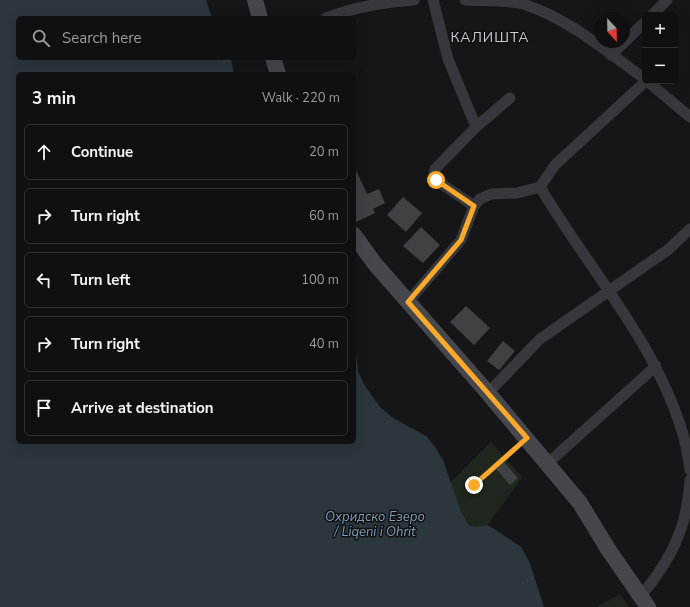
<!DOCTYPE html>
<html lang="en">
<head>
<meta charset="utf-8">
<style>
	:root { --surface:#101012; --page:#1e1e20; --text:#f1f3f6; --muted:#9c9d9f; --line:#303032 }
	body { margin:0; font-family:"Nunito Sans",sans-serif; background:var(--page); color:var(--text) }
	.controls { position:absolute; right:12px; top:12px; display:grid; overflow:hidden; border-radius:6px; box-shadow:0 4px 16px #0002 }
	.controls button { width:36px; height:36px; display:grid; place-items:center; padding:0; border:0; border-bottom:1px solid var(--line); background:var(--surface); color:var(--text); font:20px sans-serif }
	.compass { position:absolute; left:594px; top:12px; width:36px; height:36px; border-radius:50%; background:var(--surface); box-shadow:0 4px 16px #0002; rotate:158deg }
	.stop { position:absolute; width:12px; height:12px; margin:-9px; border:3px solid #fba92b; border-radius:50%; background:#fff }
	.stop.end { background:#fba92b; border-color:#fff; box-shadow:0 1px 4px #0008 }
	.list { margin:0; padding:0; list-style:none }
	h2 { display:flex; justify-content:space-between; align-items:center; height:52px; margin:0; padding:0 16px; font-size:17px }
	h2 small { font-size:13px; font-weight:400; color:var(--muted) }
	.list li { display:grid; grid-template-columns:26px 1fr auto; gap:12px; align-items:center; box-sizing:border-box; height:56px; margin:0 8px 8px; padding:0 8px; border:1px solid var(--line); border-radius:6px }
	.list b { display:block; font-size:15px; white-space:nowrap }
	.list em { font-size:13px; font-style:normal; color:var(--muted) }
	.icon { flex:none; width:22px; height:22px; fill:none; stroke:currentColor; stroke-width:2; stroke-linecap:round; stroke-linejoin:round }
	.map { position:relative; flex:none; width:690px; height:607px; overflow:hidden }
	.search { position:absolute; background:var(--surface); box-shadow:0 4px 16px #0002; left:16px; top:16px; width:340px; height:44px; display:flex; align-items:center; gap:10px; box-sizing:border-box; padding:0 14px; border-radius:6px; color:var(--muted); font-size:15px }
	.panel { position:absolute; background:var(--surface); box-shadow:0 4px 16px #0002; left:16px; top:72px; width:340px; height:372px; border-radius:6px }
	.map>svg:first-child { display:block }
	.green { fill:#1e261e }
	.water { fill:#2b363d }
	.building { fill:#404145 }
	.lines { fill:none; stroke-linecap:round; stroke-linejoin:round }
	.path { stroke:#3d3f44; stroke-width:2.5; stroke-dasharray:2 3; stroke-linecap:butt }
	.lane { stroke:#37383d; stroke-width:5.5 }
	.street { stroke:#37383d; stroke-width:11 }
	.secondary { stroke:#45474d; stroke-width:16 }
	.route { stroke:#fba92b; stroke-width:5 }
	.labels { text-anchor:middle; stroke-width:3; stroke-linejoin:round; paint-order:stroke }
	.water-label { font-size:13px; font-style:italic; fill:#7d9eb5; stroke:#111113 }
	.quarter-label { font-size:14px; letter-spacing:1px; fill:#c8ccd5; stroke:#111113 }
</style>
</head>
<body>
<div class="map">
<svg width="690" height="607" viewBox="0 0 690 607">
	<rect width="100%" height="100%" fill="#161618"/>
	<g class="green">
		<path d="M491,442L522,477L488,525C484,526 479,528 475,527C462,525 454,494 450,483Z"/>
		<path d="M620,594L629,607H597Z"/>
	</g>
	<path class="water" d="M0,0H206L212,18H18V58H231L234,74H18V442H354V336L358,371L365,386L380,407L393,418L426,436L435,447L443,460L462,514L469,525L476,527L488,525L521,547L529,561L544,607H0Z"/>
	<g class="building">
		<path d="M354,166L367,194L379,189L385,203L373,209L375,213L356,222L354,218Z"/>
		<path d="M403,197L422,213L406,232L387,215Z"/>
		<path d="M421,227L440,245L423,263L403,246Z"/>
		<path d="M466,306L490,328L474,345L450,322Z"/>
		<path d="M503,341L515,351L499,370L487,361Z"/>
		<path d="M504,462L518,478L510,485L496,469Z"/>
	</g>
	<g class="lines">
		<g class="path">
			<path d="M223,62L232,60"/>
			<path d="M522,583L535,577"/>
		</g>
		<path class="lane" d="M474,485L525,440"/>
		<g class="street">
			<path d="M433,0L448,59L476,127"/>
			<path d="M465,0C480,1 509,0 523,4C568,18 607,52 645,79"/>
			<path d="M652,15L667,0"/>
			<path d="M326,18C355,7 383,2 414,0"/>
			<path d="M611,55L645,22"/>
			<path d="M647,81L690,117"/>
			<path d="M540,187C588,268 654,340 682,431C686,443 688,457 690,470"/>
			<path d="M474,206L436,180L434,175L435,169L476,127L510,98"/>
			<path d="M408,302L461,240L474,206L480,199L491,194L517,193L540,187L555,165L646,81"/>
			<path d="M488,393L540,339L669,249L690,229"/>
			<path d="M548,463L656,366"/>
			<path d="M641,596C671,559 687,529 690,480"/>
		</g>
		<g class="secondary">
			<path d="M255,0L260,18"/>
			<path d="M273,58L278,74"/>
			<path d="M354,235L375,264L488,393L580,503L608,549L648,607"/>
		</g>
	</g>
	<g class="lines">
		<path class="route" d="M436,180L474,206L461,240L408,302L527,438L474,485"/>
	</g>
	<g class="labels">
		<g class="water-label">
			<text x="375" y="521">Охридско Езеро<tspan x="375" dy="15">/ Liqeni i Ohrit</tspan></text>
		</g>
		<g class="quarter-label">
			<text x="490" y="42">КАЛИШТА</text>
		</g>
	</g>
</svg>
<div class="controls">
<button>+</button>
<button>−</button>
</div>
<svg class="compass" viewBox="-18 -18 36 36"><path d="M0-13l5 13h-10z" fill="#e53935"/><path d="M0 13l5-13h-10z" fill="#9c9d9f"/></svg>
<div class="stop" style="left:436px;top:180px"></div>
<div class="stop end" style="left:474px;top:485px"></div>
<div class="search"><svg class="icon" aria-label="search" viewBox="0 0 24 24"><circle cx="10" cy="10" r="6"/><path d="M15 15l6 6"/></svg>Search here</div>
<section class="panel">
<h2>3 min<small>Walk · 220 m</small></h2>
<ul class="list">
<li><svg class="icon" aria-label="ahead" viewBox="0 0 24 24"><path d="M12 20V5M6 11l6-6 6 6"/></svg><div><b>Continue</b></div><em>20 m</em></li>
<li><svg class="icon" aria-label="right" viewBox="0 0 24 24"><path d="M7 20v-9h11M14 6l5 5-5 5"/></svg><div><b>Turn right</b></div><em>60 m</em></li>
<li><svg class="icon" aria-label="left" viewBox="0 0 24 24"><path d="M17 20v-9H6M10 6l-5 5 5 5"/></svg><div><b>Turn left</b></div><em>100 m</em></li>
<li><svg class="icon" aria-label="right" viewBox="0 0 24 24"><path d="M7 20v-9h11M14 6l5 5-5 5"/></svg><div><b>Turn right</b></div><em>40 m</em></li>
<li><svg class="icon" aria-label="arrive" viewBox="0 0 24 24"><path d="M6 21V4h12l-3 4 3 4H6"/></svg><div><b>Arrive at destination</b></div></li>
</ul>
</section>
</div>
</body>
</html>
